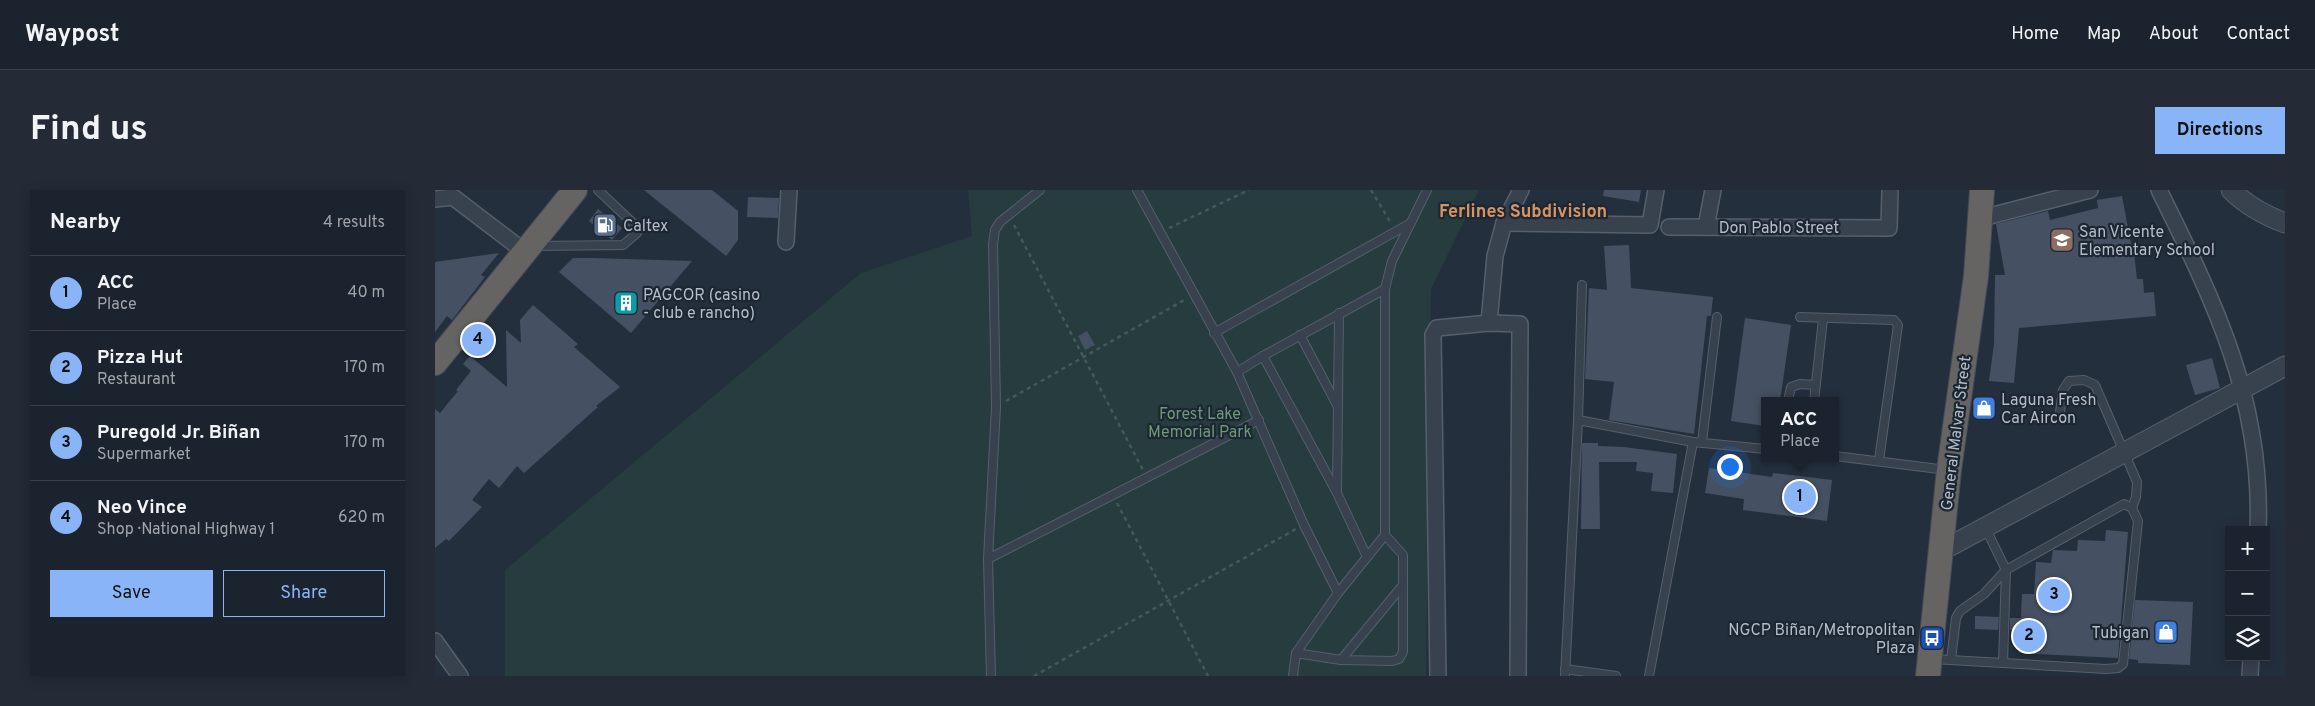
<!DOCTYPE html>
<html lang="en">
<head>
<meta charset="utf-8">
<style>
	:root { --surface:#1b232e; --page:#242b36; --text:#f1f3f6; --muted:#a0a4aa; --line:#39404a; --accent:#8ab4f8 }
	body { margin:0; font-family:Overpass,sans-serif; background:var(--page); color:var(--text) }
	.controls { position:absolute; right:15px; bottom:15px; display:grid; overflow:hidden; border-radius:0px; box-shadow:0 2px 12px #0003 }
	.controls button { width:45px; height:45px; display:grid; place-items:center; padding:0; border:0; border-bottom:1px solid var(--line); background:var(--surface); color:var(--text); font:25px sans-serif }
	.you { position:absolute; left:1294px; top:276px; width:18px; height:18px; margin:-12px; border:4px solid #fff; border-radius:50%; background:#1a73e8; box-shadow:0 0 0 8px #1a73e833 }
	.badge { display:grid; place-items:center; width:32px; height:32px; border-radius:50%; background:var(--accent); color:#111; font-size:16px; font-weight:700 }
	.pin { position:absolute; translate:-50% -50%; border:2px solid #fff; box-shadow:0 1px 5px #0006 }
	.popup { position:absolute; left:1326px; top:207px; width:78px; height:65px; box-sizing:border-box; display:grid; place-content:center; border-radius:0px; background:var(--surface); filter:drop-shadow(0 1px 4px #0005); font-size:16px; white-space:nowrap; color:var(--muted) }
	.popup b { font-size:19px; color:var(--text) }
	.popup::after { content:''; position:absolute; left:50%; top:100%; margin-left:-10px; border:10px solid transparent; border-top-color:var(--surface) }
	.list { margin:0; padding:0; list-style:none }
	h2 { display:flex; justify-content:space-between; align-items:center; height:65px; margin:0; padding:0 20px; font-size:21px }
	h2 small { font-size:16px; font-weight:400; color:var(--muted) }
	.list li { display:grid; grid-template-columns:32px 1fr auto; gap:15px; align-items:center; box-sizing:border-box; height:75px; padding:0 20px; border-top:1px solid var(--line) }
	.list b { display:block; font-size:19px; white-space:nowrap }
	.list p { margin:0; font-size:16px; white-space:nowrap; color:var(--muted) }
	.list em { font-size:16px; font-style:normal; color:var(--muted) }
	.actions { display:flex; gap:10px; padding:15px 20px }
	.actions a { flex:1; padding:11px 0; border:1px solid var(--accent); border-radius:0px; text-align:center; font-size:18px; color:var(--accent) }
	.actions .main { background:var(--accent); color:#111 }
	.icon { flex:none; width:28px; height:28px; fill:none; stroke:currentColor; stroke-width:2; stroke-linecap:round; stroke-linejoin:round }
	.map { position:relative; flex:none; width:1850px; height:486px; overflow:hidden; border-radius:0px }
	header { display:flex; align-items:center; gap:30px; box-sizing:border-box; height:70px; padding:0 25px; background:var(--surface); border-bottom:1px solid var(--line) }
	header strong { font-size:24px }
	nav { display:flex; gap:28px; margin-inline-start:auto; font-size:18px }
	.intro { display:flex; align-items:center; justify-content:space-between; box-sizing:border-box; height:120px; padding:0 30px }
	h1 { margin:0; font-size:35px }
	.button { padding:12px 22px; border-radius:0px; background:var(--accent); color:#111; font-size:18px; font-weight:700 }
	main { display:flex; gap:30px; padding:0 30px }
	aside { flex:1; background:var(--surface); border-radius:0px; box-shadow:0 2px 12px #0003 }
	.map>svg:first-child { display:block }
	.green { fill:#263c3f }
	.building { fill:#455162 }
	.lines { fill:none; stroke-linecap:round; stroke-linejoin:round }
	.service-casing { stroke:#565f6c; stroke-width:10 }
	.minor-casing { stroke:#565f6c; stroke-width:18 }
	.tertiary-casing { stroke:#565f6c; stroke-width:21 }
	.trunk-casing { stroke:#434c59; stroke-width:26 }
	.path { stroke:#44595c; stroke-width:2.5; stroke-dasharray:4 4; stroke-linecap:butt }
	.service { stroke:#38414e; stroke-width:8 }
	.minor { stroke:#38414e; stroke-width:15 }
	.tertiary { stroke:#38414e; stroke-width:19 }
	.trunk { stroke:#656462; stroke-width:24 }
	.labels { text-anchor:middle; stroke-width:4.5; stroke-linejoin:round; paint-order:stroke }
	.poi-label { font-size:16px; fill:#b4bcc9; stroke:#1d2633; text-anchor:start }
	.street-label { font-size:16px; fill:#b4bcc9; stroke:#1d2633 }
	.park-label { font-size:16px; fill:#6b9a76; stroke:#1d2633 }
	.neighbourhood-label { font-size:18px; font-weight:bold; fill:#d59563; stroke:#1d2633 }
</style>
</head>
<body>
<header>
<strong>Waypost</strong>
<nav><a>Home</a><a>Map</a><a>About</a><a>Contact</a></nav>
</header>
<div class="intro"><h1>Find us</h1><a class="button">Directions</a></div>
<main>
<aside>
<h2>Nearby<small>4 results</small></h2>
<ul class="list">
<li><span class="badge">1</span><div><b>ACC</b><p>Place</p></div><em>40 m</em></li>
<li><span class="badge">2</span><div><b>Pizza Hut</b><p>Restaurant</p></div><em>170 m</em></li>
<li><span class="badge">3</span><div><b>Puregold Jr. Biñan</b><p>Supermarket</p></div><em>170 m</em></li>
<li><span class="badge">4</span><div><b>Neo Vince</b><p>Shop · National Highway 1</p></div><em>620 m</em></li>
</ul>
<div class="actions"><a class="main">Save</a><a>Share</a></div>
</aside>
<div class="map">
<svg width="1850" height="486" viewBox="0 0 1850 486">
	<rect width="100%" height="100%" fill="#242f3e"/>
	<path class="green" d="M533,0H1044L996,99L991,486H70V380L426,83L537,46Z"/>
	<g class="building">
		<path d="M209,0H277L303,21V50L291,66Z"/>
		<path d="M1169,0H1206L1204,12L1168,6Z"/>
		<path d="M1687,6L1696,54H1698L1702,89H1708L1709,103L1719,102L1721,126L1584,138L1579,193L1554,191L1559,154L1560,85H1570L1561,34L1613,21L1615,30L1663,18L1662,10Z"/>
		<path d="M313,7L344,8L343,28L312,27Z"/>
		<path d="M163,19L187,38L177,50L154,31Z"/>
		<path d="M1194,55L1196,98L1278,107L1276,126H1272L1259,244L1174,230L1179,192L1150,189L1154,98L1172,100L1169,56Z"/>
		<path d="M64,63L46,85L50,87L17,130L12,126L0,142V72Z"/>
		<path d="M138,68H157L257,71L196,143L124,82Z"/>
		<path d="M98,115L143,154L139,157L185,197L161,216L163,217L89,283L82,276L64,298L54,289L37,310L47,317L14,351L11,349L0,358V219L5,223L23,201L21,200L36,181L28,174L35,166L72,197L71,140L86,153L85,130Z"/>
		<path d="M1310,128L1356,135L1345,211H1330V236L1296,231Z"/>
		<path d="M652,141L660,155L650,160L643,146Z"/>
		<path d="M1777,168L1785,198L1760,205L1751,175Z"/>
		<path d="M1147,253H1163V256L1189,257L1242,264L1238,303L1216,301L1218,283L1201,281L1202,272H1164L1165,339H1146Z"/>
		<path d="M1274,278L1337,287L1338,283L1397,290L1392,331L1308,320L1309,309L1270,303Z"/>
		<path d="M1671,340L1693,342L1683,468L1584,463L1585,441L1575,440V428H1586L1587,404H1599L1601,372L1616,373L1618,360L1642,361L1643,350L1670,351Z"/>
		<path d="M1700,410L1758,412L1755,475L1703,473V470L1694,469Z"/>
		<path d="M1540,426L1564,427L1563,440L1540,439Z"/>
	</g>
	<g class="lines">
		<g class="service-casing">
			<g id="service">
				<path d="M702,0L802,182L869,335L903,403L861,463L858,486"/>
				<path d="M102,56L188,55L202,43V37L163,0"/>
				<path d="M1365,127L1459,130L1463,135L1444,270"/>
				<path d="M779,143L974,34"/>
				<path d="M865,145L902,215"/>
				<path d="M802,182L828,166"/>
				<path d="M1353,211L1356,197L1365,194L1381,195"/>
				<path d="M1379,211L1388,129"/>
				<path d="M1625,222L1628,200L1634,191L1649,190L1660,195L1702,292L1701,307L1697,318"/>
				<path d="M1143,230L1258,252L1330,259"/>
				<path d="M1267,252L1282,127"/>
				<path d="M1400,266L1512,280"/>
				<path d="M902,301L904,123"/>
				<path d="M932,367L902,303L828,166L950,99"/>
				<path d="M553,369L824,230"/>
				<path d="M903,403L950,345V99L957,71L992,0"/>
				<path d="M861,463L906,470L957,471L964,469L968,462V365L950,345"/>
				<path d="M1497,469L1671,479L1683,478L1688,474L1703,331L1697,318L1689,314L1571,380L1550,337"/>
				<path d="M906,470L968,395"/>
				<path d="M1516,470L1521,428L1525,421L1549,404L1571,380"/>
				<path d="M1568,473L1571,380"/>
				<path d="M1130,479L1181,486"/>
				<path d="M556,486L553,369L561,217L558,54L560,40L565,32L605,0"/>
				<path d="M1130,486L1143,230L1147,95"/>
				<path d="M1214,486L1258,252"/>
			</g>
		</g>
		<g class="minor-casing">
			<g id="minor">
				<path d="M1724,0C1780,113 1828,210 1823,340"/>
				<path d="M0,9L18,7L90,62"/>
				<path d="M1547,28L1655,0"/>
				<path d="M1069,33L1215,35L1221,0"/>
				<path d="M1234,37L1454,38L1455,0"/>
				<path d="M1271,37L1278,0"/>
				<path d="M351,52L354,0"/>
				<path d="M1054,133L1060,66L1069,33L1086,0"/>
				<path d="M0,451L25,486"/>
				<path d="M1003,486L998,145L1002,138L1054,133L1085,134L1083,486"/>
				<path d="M1815,486L1816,467"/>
			</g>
		</g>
		<g class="tertiary-casing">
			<g id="tertiary">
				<path d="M1796,0C1812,16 1829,25 1850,33"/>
				<path d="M1506,361L1850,176"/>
			</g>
		</g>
		<g class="trunk-casing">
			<g id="trunk">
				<path d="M0,173L140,0"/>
				<path d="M1493,486L1514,280L1541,86L1547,0"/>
			</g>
		</g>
		<g class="path">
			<path d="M936,0L956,33"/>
			<path d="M579,35L708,280"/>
			<path d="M734,38L814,0"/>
			<path d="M571,211L751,109"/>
			<path d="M682,313L773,486"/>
			<path d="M599,486L861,339"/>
		</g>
		<use href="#service" class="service"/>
		<use href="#minor" class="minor"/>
		<use href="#tertiary" class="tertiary"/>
		<use href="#trunk" class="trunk"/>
	</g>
	<defs>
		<g id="fuel-square" transform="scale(1.25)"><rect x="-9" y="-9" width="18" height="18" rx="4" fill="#5c6f8a" stroke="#1d2633"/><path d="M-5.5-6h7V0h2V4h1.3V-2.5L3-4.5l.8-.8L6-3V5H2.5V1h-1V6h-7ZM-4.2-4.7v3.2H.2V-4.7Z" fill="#fff"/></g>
		<g id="school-square" transform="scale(1.25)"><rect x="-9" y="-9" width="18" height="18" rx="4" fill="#8d6e63" stroke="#1d2633"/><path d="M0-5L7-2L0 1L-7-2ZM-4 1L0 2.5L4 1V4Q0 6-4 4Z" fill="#fff"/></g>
		<g id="building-square" transform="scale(1.25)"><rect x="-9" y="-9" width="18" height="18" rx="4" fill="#0f9aa8" stroke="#1d2633"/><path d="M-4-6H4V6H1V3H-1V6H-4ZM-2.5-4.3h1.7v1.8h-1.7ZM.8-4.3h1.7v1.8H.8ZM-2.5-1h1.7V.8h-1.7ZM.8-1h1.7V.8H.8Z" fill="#fff"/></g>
		<g id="shop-square" transform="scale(1.25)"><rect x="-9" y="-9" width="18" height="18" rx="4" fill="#3f7fe0" stroke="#1d2633"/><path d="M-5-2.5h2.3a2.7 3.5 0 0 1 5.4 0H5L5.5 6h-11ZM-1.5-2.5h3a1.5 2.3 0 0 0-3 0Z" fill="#fff"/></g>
		<g id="bus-square" transform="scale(1.25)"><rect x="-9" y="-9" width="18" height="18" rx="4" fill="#1a4fb4" stroke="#1d2633"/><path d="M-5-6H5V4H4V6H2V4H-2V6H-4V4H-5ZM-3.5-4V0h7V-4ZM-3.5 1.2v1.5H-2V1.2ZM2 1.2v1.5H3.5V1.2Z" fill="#fff"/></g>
	</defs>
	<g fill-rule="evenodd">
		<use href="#fuel-square" x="170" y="35"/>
		<use href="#school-square" x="1627" y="50"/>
		<use href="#building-square" x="191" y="113"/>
		<use href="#shop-square" x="1549" y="218"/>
		<use href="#shop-square" x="1731" y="442"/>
		<use href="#bus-square" x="1497" y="448"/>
	</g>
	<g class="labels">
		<g class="poi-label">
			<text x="188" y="41">Caltex</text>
			<text x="1644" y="47">San Vicente<tspan x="1644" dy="18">Elementary School</tspan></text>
			<text x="208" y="110">PAGCOR (casino<tspan x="208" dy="18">- club e rancho)</tspan></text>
			<text x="1566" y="215">Laguna Fresh<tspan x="1566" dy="18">Car Aircon</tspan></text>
			<text x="1480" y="445" text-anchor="end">NGCP Biñan/Metropolitan<tspan x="1480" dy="18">Plaza</tspan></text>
			<text x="1714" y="448" text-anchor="end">Tubigan</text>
		</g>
		<g class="street-label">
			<text x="1344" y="43">Don Pablo Street</text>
			<text transform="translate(1520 243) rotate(-83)" y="6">General Malvar Street</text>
		</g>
		<g class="park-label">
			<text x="765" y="229">Forest Lake<tspan x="765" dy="18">Memorial Park</tspan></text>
		</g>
		<g class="neighbourhood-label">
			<text x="1088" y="27">Ferlines Subdivision</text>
		</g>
	</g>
</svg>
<div class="controls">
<button>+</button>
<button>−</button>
<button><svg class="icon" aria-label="layers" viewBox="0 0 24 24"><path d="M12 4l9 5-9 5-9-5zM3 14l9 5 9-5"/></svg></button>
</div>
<div class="you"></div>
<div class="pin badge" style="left:1365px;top:307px">1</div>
<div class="popup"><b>ACC</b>Place</div>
<div class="pin badge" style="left:1594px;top:446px">2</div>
<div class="pin badge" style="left:1619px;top:405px">3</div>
<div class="pin badge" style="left:43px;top:150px">4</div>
</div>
</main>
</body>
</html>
